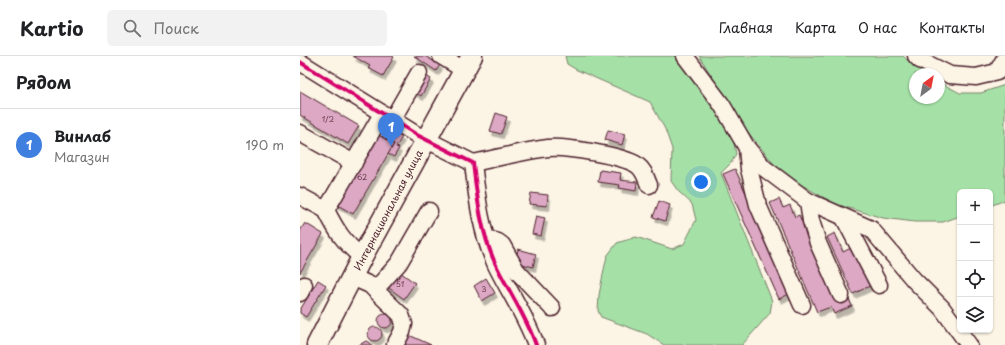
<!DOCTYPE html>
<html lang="ru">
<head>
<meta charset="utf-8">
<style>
	:root { --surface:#fff; --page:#f2f2f2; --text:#202124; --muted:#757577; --line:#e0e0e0; --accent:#d1495b }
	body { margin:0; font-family:"Playpen Sans",sans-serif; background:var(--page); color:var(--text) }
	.controls { position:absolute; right:12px; bottom:12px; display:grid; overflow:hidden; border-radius:6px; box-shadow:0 1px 3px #0004 }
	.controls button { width:36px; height:36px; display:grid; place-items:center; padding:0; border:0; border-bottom:1px solid var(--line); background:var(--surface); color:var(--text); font:20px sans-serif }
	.compass { position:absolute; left:609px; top:12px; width:36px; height:36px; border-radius:50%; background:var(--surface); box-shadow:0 1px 3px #0004; rotate:32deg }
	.you { position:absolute; left:401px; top:126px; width:14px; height:14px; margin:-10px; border:3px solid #fff; border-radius:50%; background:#1a73e8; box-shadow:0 0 0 6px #1a73e833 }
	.badge { display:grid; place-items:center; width:26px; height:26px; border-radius:50%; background:var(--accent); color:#fff; font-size:13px; font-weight:700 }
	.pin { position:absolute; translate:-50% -33px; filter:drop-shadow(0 1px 2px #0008) }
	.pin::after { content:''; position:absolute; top:21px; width:14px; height:12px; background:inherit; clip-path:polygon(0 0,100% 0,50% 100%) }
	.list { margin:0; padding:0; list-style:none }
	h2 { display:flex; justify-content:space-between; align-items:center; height:52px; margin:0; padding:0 16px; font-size:17px }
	h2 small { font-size:13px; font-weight:400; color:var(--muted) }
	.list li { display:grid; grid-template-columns:26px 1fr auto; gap:12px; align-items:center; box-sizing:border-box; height:72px; padding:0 16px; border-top:1px solid var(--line) }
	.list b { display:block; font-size:15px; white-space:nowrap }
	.list p { margin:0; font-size:13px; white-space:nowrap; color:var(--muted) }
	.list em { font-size:13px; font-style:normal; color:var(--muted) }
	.icon { flex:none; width:22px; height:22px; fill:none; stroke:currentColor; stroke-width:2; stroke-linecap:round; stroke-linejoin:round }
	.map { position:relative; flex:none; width:705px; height:289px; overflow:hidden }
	header { display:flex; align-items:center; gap:24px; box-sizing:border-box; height:56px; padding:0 20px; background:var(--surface); border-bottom:1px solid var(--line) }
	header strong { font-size:19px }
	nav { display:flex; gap:22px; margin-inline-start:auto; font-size:14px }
	.search { width:280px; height:36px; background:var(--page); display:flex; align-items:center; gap:10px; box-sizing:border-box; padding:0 14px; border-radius:6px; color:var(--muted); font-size:15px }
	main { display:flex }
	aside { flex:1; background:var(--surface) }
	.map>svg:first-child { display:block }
	.green { fill:#a5e1a7; stroke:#788069 }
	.building { fill:#dca8c3; stroke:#4a1f2b; filter:url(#shadow) }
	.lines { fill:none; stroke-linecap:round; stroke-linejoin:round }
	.minor-casing { stroke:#4a1f2b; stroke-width:19 }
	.major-casing { stroke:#4a1f2b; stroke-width:23 }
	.minor { stroke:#fcf5e5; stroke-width:16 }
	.major { stroke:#fcf5e5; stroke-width:20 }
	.cycleway-casing { stroke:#fcf5e5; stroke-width:6 }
	.cycleway { stroke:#d6006c; stroke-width:4 }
	.labels { text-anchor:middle; stroke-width:3; stroke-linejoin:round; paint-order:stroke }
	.number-label { font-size:8px; fill:#6e4151 }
	.street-label { font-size:10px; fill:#4a1f2b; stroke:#fcf5e5 }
</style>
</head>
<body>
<header>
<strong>Kartio</strong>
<div class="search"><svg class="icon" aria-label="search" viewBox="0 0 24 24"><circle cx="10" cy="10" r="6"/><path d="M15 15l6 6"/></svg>Поиск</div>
<nav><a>Главная</a><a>Карта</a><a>О нас</a><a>Контакты</a></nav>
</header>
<main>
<aside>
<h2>Рядом<small></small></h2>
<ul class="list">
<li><span class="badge" style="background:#3f7fe0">1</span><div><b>Винлаб</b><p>Магазин</p></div><em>190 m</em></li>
</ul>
</aside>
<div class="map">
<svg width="705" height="289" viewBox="0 0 705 289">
	<defs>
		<filter id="shadow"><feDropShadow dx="2.5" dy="4.5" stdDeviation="0" flood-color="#0004"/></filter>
	</defs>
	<rect width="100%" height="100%" fill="#fcf5e5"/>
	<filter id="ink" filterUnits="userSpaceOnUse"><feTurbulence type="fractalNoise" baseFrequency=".025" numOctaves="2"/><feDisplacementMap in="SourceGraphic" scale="8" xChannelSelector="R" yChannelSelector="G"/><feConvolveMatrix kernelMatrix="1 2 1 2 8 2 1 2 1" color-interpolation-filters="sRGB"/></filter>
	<g filter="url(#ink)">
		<g class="green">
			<path d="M265,0H376L385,14L411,46L425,67L433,82L436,98L431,107L421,117L472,245L470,257L442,289H364L347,278L301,261L298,255L299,239L303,218L307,200L317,187L336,181L372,193L384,188L396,164L392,148L378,135L371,125L372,93L365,73L350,46L277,14L267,8Z"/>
			<path d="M399,0H603L616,12L627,18H615V42H639V26L660,37H681L705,29V144L690,150V136H660V160L643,166H615L583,162L535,148L502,129L474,108L447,75Z"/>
		</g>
		<g class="building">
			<path d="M53,0H92L94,1L83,20L68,12L70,10Z"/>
			<path d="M114,0H125L140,9L136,15Z"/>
			<path d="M123,18L131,23L121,40L113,35Z"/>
			<path d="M0,35L59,70L48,88L0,59Z"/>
			<path d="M196,57L207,61L201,78L190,75Z"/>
			<path d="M87,73L90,76L92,73L99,76L97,79L102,81L96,91L99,92L94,101L88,98L94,88L82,81Z"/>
			<path d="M308,74L325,78L322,89L305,84Z"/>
			<path d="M75,77L94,88L53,158L34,147Z"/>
			<path d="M435,113L491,237L479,243L423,118Z"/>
			<path d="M300,114L321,117L320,124L337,126L336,135L319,132L320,129L298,126Z"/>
			<path d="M231,137L248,139L247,150L229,148Z"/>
			<path d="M479,143L483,152L490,149L495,161L499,159L536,244L547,239L552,250L534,258L531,251L517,256L470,147Z"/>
			<path d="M359,145L370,149L365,165L353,161Z"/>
			<path d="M236,160L245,162L241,180L232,178Z"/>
			<path d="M5,167L23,178L0,217V175Z"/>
			<path d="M535,177L543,196L553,191L570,230L553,238L527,181Z"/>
			<path d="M218,193L236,198L233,211L215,206Z"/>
			<path d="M100,216L115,227L104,243L86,230Z"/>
			<path d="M186,222L195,237L182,245L174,230Z"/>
			<path d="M18,224L26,229L6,261L0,257V254Z"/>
			<circle cx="85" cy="265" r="7"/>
			<circle cx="75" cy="278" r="7"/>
			<path d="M109,279L131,289H104Z"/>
			<path d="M66,285L69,286L72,289H59Z"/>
		</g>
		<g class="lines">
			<g class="minor-casing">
				<g id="minor">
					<path d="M141,0L164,14"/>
					<path d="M385,0L422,49L447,92L464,112L508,145L571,173L614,224L642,252L669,289"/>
					<path d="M616,0L620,4L650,19L676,21L697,16L705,2"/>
					<path d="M0,6L117,79L173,107C177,141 181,177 196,209C209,236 226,260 236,289"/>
					<path d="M92,64L119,17"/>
					<path d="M0,77L54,107"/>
					<path d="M447,92L449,113L458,149L502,249"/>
					<path d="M173,107C198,102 223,95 248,92C264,90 324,100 337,109C344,114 346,122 349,129"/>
					<path d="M0,140L26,154"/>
					<path d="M508,145L511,165L518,187L541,239"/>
					<path d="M544,162L579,229"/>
					<path d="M187,183L198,186L202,189L216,214L252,252"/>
					<path d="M62,201C44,187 36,174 26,154L82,58"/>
					<path d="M52,221L70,229L101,259L104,268L102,276L95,289"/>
					<path d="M75,234L99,207L129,155"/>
					<path d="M0,237L4,229"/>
				</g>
			</g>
			<g class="major-casing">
				<path id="major" d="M17,289L62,201L172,0"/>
			</g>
			<use href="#minor" class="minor"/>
			<use href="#major" class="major"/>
			<g class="cycleway-casing">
				<path id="cycleway" d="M0,6L117,79L173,107C177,141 181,177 196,209C209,236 226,260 236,289"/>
			</g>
			<use href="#cycleway" class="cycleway"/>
		</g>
	</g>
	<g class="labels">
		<g class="number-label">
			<text x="28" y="66">1/2</text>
			<text x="62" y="124">62</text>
			<text x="100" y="231">51</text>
			<text x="184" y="236">3</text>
		</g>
		<g class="street-label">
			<text transform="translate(88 154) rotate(-62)" y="4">Интернациональная улица</text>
		</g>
	</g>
</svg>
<div class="controls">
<button>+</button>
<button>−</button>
<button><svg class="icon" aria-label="locate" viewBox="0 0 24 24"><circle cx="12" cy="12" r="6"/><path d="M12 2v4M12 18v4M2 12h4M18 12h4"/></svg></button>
<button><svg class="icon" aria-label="layers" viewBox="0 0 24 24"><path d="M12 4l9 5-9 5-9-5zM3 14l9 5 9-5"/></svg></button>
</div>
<svg class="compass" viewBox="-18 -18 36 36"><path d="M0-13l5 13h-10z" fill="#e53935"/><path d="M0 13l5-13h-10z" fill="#757577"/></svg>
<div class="you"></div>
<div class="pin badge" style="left:91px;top:90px;background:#3f7fe0">1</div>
</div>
</main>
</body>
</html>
